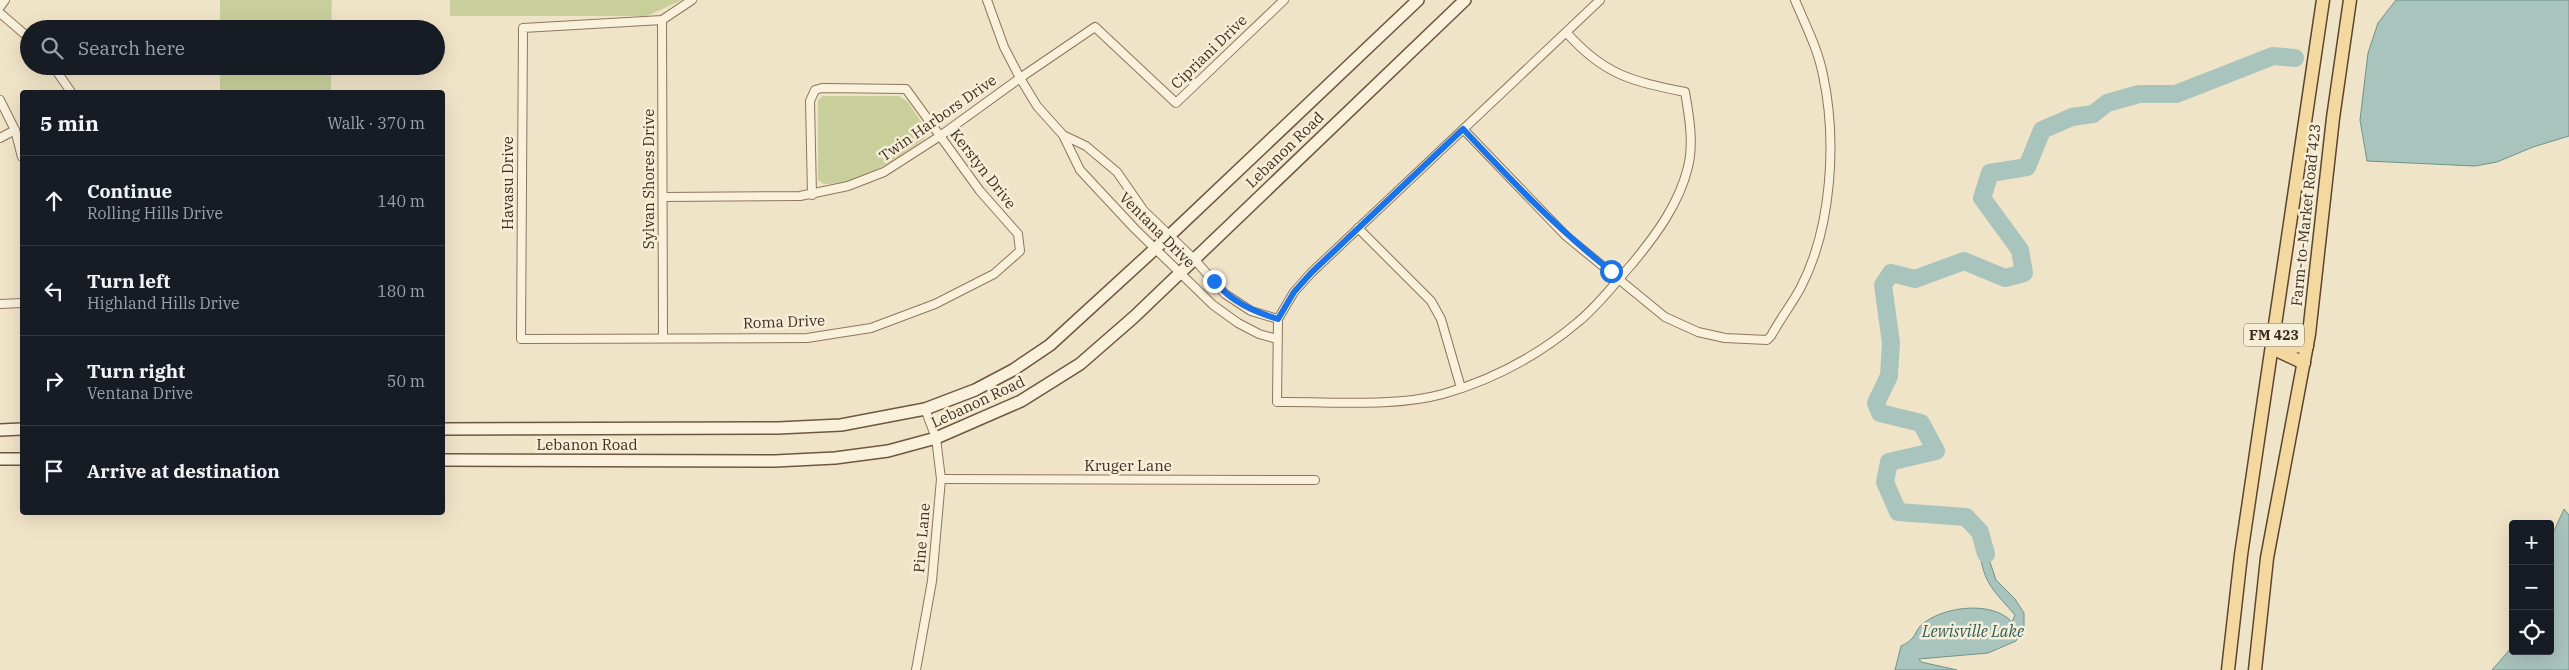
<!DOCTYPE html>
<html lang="en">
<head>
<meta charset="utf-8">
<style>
	:root { --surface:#171b24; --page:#20242c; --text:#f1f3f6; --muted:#9ea1a6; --line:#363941 }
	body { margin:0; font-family:"IBM Plex Serif",serif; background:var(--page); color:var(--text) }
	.controls { position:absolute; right:15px; bottom:15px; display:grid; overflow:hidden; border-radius:5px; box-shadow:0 5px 20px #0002 }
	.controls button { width:45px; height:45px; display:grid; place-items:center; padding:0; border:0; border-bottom:1px solid var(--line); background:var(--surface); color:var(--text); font:25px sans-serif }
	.stop { position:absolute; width:15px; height:15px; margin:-11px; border:4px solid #1a73e8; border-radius:50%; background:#fff }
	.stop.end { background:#1a73e8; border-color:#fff; box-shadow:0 1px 5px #0008 }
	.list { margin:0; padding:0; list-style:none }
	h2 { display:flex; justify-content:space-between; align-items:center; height:65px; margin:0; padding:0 20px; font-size:21px }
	h2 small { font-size:16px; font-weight:400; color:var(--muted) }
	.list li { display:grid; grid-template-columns:32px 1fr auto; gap:15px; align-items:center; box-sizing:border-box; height:90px; padding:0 20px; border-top:1px solid var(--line) }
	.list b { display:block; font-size:19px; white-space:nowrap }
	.list p { margin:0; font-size:16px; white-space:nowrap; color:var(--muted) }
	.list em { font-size:16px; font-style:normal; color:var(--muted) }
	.icon { flex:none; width:28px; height:28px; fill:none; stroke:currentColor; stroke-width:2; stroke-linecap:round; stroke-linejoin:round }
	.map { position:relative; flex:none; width:2569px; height:670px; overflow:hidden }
	.search { position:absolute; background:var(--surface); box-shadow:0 5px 20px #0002; left:20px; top:20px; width:425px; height:55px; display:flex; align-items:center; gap:12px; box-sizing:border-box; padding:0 18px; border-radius:28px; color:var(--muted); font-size:19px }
	.panel { position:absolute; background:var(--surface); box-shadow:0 5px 20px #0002; left:20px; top:90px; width:425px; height:425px; border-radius:5px }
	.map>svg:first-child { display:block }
	.green { fill:#c9cf9b }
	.water { fill:#a9c4bc; stroke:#6f938a }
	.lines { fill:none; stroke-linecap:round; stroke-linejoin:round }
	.river { stroke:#a9c4bc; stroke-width:18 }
	.minor-casing { stroke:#8d765c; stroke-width:10 }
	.secondary-casing { stroke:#6f573f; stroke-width:14 }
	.primary-casing { stroke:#5b4430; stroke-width:15 }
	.minor { stroke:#faf1dc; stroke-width:8 }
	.secondary { stroke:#faf1dc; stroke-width:11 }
	.primary { stroke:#f3d9a0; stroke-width:12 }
	.route { stroke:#1a73e8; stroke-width:6 }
	.labels { text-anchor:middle; stroke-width:5; stroke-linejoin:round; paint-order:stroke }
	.shield { fill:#f7eed8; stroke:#756857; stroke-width:1 }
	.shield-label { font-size:14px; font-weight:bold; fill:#3d2e20 }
	.street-label { font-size:15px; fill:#3d2e20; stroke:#f7eed8 }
	.water-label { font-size:16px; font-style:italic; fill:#2f5d5a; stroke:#f7eed8 }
</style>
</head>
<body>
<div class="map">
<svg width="2569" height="670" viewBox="0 0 2569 670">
	<rect width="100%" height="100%" fill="#f0e4c8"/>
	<g class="green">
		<path d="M220,0H332L331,29H220Z"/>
		<path d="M450,0H682L647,16H450Z"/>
		<rect x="220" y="66" width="111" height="26"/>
		<path d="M823,96H899L907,101L928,132L924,139C895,159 862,184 824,184L818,180V100Z"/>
	</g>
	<g class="water">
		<path d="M2396,0H2569V136L2533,147L2497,162L2475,166L2367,161L2360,120L2368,53L2378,23Z"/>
		<path d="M2564,509L2569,515V670H2492L2513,646V651H2550V540Z"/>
		<path d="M1980,532L1996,580L2015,599L2024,613V628L2016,641L1988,653L1919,659L1921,662L1957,670H1895L1901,646C1919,638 1913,630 1925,622C1947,606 1993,601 2012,622L2015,615C1995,592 1983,583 1980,552C1979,545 1978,539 1980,532Z"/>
	</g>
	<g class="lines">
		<path class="river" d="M1986,554L1980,532L1966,517L1898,512L1885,482L1889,462L1936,451L1921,423L1880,413L1876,403L1889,376L1891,343L1883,285L1891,273L1915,279L1964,261L2005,278L2024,273L2020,250L1982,198L1990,173L2027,167L2042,130L2072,117L2093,114L2107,103L2139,94H2176L2273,56L2295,58"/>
		<g class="minor-casing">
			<g id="minor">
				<path d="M692,0L662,20L523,28L521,339L807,338L871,328L935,304L994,274L1020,251L1018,234L980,191L906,89L822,88L815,90L810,101L812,195"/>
				<path d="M987,0L1004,47L1020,78L1037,106L1063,135L1080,170L1135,229L1213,305L1238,323L1259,334L1277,339"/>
				<path d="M0,7L5,0"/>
				<path d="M0,13L29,38"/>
				<path d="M662,20L663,338"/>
				<path d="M1566,32C1604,75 1631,81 1685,92C1689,115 1694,143 1688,167C1679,204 1656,235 1632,264C1615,283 1598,306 1578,322C1539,355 1492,380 1443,394C1392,408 1329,401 1277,402L1278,319L1294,292L1311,273L1600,0"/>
				<path d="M53,66L71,92"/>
				<path d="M0,100L15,130L22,157"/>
				<path d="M1463,129L1566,236L1665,317L1698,332L1725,338L1767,340L1771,336C1780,319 1792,304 1801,287C1832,227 1837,140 1823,75C1818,49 1805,24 1795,0"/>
				<path d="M1063,135L1086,146L1117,172L1144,211L1194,259L1225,294L1251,311L1278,319"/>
				<path d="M0,138L15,130"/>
				<path d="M663,197L800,196L848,186L884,172L940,136L1020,78L1095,27L1176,103L1284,0"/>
				<path d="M1358,228L1431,301L1441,319L1461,388"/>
				<path d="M0,304L22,303"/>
				<path d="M941,479L1315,480"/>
				<path d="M916,670L932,581L941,479L936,438L925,409"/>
			</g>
		</g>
		<g class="secondary-casing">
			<g id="secondary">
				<path d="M442,429L778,428L841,425L925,409L975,390L1013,370L1050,345L1169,236L1418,0"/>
				<path d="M0,430L22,429"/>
				<path d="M0,459H22"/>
				<path d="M442,460L775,461L835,458L888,451L936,438L1021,401L1080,364L1134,317L1465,0"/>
			</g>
		</g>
		<g class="primary-casing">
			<g id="primary">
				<path d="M2272,348L2304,363"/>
				<path d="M2274,348L2307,346"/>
				<path d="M2228,670L2241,555L2323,0"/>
				<path d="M2255,670L2267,558L2309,334L2333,118L2350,0"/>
			</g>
		</g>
		<use href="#minor" class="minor"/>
		<use href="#secondary" class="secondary"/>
		<use href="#primary" class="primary"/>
	</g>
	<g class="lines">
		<path class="route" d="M1214,281C1232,302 1252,311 1278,319L1294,292L1311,273L1463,129C1512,181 1555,227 1611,271"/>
	</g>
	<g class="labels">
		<rect class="shield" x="2244" y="323.5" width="60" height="23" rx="4"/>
		<g class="shield-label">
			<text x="2274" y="340">FM 423</text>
		</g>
		<g class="street-label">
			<text transform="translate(1209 52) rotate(-44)" y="5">Cipriani Drive</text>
			<text transform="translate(938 118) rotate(-35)" y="5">Twin Harbors Drive</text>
			<text transform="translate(1285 150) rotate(-44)" y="5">Lebanon Road</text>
			<text transform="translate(983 169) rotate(52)" y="5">Kerstyn Drive</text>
			<text transform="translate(649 179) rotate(-90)" y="5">Sylvan Shores Drive</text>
			<text transform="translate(508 183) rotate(-90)" y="5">Havasu Drive</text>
			<text transform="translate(2306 215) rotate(-84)" y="5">Farm-to-Market Road 423</text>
			<text transform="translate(1157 230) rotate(45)" y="5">Ventana Drive</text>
			<text transform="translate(784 322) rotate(-2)" y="5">Roma Drive</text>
			<text transform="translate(978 402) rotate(-25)" y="5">Lebanon Road</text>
			<text x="587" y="450">Lebanon Road</text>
			<text x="1128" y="471">Kruger Lane</text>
			<text transform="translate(922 538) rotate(-85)" y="5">Pine Lane</text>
		</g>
		<g class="water-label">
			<text x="1973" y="637">Lewisville Lake</text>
		</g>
	</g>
</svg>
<div class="controls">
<button>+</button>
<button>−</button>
<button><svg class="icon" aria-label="locate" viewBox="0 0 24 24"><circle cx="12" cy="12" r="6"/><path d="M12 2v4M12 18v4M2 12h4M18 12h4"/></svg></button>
</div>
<div class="stop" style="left:1611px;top:271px"></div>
<div class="stop end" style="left:1214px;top:281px"></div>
<div class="search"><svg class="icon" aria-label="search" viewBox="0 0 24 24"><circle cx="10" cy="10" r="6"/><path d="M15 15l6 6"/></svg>Search here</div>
<section class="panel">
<h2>5 min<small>Walk · 370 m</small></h2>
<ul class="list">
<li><svg class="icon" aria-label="ahead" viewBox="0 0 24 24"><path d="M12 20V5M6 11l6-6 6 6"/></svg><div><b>Continue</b><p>Rolling Hills Drive</p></div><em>140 m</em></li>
<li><svg class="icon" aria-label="left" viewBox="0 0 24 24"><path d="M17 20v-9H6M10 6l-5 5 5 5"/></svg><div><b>Turn left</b><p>Highland Hills Drive</p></div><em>180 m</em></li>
<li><svg class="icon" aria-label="right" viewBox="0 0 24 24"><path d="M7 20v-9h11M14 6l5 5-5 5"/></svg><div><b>Turn right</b><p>Ventana Drive</p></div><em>50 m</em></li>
<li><svg class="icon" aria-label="arrive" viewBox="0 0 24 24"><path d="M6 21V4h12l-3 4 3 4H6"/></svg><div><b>Arrive at destination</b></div></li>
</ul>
</section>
</div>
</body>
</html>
